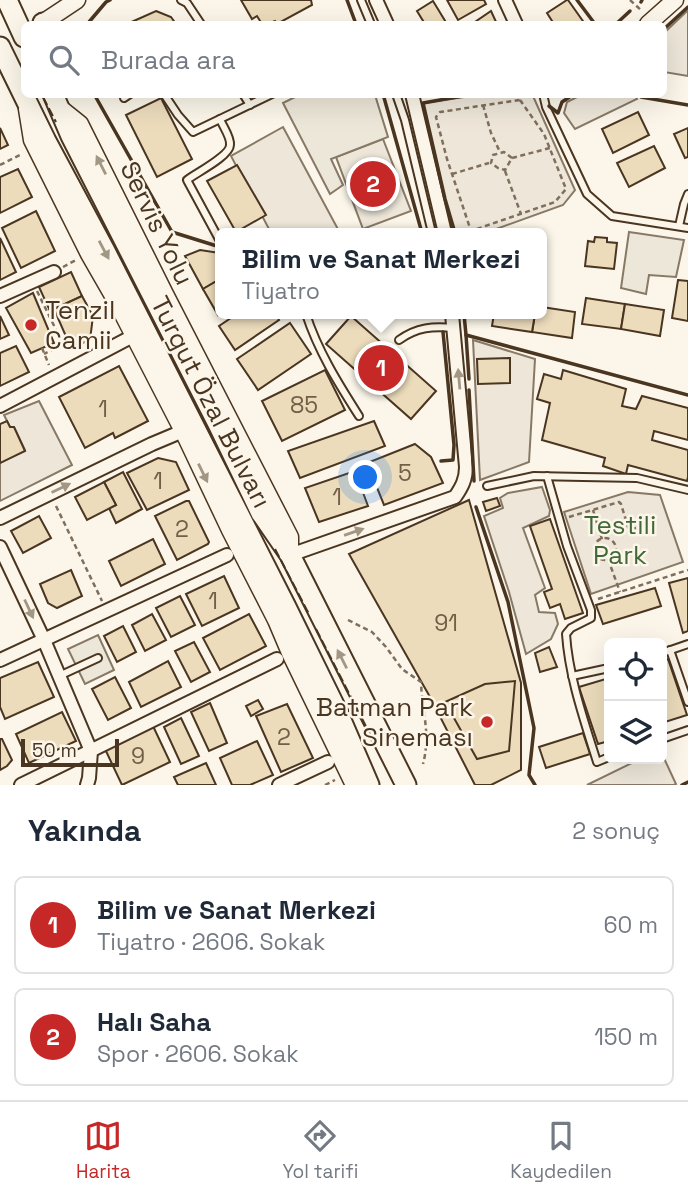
<!DOCTYPE html>
<html lang="tr">
<head>
<meta charset="utf-8">
<style>
	:root { --surface:#fff; --page:#f6f6f7; --text:#1f2937; --muted:#747a83; --line:#e0e1e3; --accent:#c62828 }
	body { margin:0; font-family:"Space Grotesk",sans-serif; background:var(--page); color:var(--text) }
	.controls { position:absolute; right:21px; bottom:21px; display:grid; overflow:hidden; border-radius:10px; box-shadow:0 7px 28px #0002 }
	.controls button { width:63px; height:63px; display:grid; place-items:center; padding:0; border:0; border-bottom:2px solid var(--line); background:var(--surface); color:var(--text); font:35px sans-serif }
	.scale { position:absolute; left:21px; bottom:18px; width:98px; box-sizing:border-box; padding-left:7px; border:4px solid #4a3520; border-top:0; font-size:19px; line-height:24px; white-space:nowrap; color:#4a3520; -webkit-text-stroke:5px #fbf6e9; paint-order:stroke }
	.you { position:absolute; left:366px; top:478px; width:24px; height:24px; margin:-18px; border:5px solid #fff; border-radius:50%; background:#1a73e8; box-shadow:0 0 0 10px #1a73e833 }
	.badge { display:grid; place-items:center; width:46px; height:46px; border-radius:50%; background:var(--accent); color:#fff; font-size:23px; font-weight:700 }
	.pin { position:absolute; translate:-50% -50%; border:4px solid #fff; box-shadow:0 2px 7px #0006 }
	.popup { position:absolute; left:215px; top:228px; width:332px; height:91px; box-sizing:border-box; display:grid; place-content:center; border-radius:10px; background:var(--surface); filter:drop-shadow(0 2px 5px #0005); font-size:23px; white-space:nowrap; color:var(--muted) }
	.popup b { font-size:26px; color:var(--text) }
	.popup::after { content:''; position:absolute; left:50%; top:100%; margin-left:-14px; border:14px solid transparent; border-top-color:var(--surface) }
	.list { margin:0; padding:0; list-style:none }
	h2 { display:flex; justify-content:space-between; align-items:center; height:91px; margin:0; padding:0 28px; font-size:30px }
	h2 small { font-size:23px; font-weight:400; color:var(--muted) }
	.list li { display:grid; grid-template-columns:46px 1fr auto; gap:21px; align-items:center; box-sizing:border-box; height:98px; margin:0 14px 14px; padding:0 14px; border:2px solid var(--line); border-radius:10px }
	.list b { display:block; font-size:26px; white-space:nowrap }
	.list p { margin:0; font-size:23px; white-space:nowrap; color:var(--muted) }
	.list em { font-size:23px; font-style:normal; color:var(--muted) }
	.icon { flex:none; width:38px; height:38px; fill:none; stroke:currentColor; stroke-width:2; stroke-linecap:round; stroke-linejoin:round }
	.map { position:relative; flex:none; width:688px; height:785px; overflow:hidden }
	.search { position:absolute; background:var(--surface); box-shadow:0 7px 28px #0002; left:21px; right:21px; top:21px; height:77px; display:flex; align-items:center; gap:18px; box-sizing:border-box; padding:0 24px; border-radius:10px; color:var(--muted); font-size:26px }
	.sheet { height:315px; background:var(--surface) }
	nav { display:flex; justify-content:space-around; align-items:center; box-sizing:border-box; height:98px; border-top:2px solid var(--line); background:var(--surface); font-size:19px; color:var(--muted) }
	nav a { display:grid; justify-items:center; gap:4px }
	nav .on { color:var(--accent) }
	.map>svg:first-child { display:block }
	.green { fill:#ede6d9; stroke:#887966; stroke-width:2 }
	.parking { fill:#ede7d9; stroke:#887966; stroke-width:2 }
	.building { fill:#ecdcbc; stroke:#4a3520; stroke-width:2 }
	.lines { fill:none; stroke-linecap:round; stroke-linejoin:round }
	.lane-casing { stroke:#4a3520; stroke-width:10 }
	.street-casing { stroke:#4a3520; stroke-width:16 }
	.secondary-casing { stroke:#4a3520; stroke-width:19 }
	.primary-casing { stroke:#4a3520; stroke-width:23 }
	.path { stroke:#7f6f5c; stroke-width:2.5; stroke-dasharray:5 3.5; stroke-linecap:butt }
	.lane { stroke:#fbf6e9; stroke-width:6 }
	.street { stroke:#fbf6e9; stroke-width:12 }
	.secondary { stroke:#fbf6e9; stroke-width:16 }
	.primary { stroke:#fbf6e9; stroke-width:19 }
	.fence { stroke:#4a3520; stroke-width:2; stroke-dasharray:9 3.5; stroke-linecap:butt }
	.wall { stroke:#4a3520; stroke-width:3.5 }
	.oneway { fill:#a29684 }
	.poi-dot { fill:#c62828; stroke:#fbf6e9; stroke-width:2.5 }
	.labels { text-anchor:middle; stroke-width:5; stroke-linejoin:round; paint-order:stroke }
	.number-label { font-size:23px; fill:#725f47 }
	.street-label { font-size:26px; fill:#4a3520; stroke:#fbf6e9 }
	.poi-label { font-size:26px; fill:#4a3520; stroke:#fbf6e9; text-anchor:start }
	.park-label { font-size:26px; fill:#436837; stroke:#fbf6e9 }
</style>
</head>
<body>
<div class="map">
<svg width="688" height="785" viewBox="0 0 688 785">
	<rect width="100%" height="100%" fill="#fbf6e9"/>
	<g class="green">
		<path d="M688,10V76L664,72V33Z"/>
		<path d="M505,94L533,96L575,190L563,205L485,233H455L445,199L423,103L478,95Z"/>
		<path d="M581,95H634L637,99L575,129L564,113L567,102Z"/>
		<path d="M283,127L340,233H271L231,156Z"/>
		<path d="M383,139L411,211L363,229L336,157Z"/>
		<path d="M473,340L535,359L529,462L480,480Z"/>
		<path d="M39,401L72,465L0,501V463L25,450L14,427H10L4,415Z"/>
		<path d="M542,487L550,510L549,516L523,528L545,588L535,595L539,612L555,613L558,624L551,639L526,654L509,592L484,516L503,508L500,498L508,493Z"/>
		<path d="M628,492L660,495L683,562L591,594L564,512Z"/>
		<path d="M662,754L676,784L674,785H587L640,759H662Z"/>
	</g>
	<g class="parking">
		<path d="M301,94L375,95L388,137L331,159L343,185L330,194L283,103Z"/>
		<path d="M629,232L684,240L676,277L649,275L646,294L621,288Z"/>
		<path d="M98,635L114,670L85,684L68,649Z"/>
	</g>
	<g class="building">
		<path d="M241,0H311L312,5L277,24L275,21L268,24H262L257,16L252,19Z"/>
		<path d="M447,0H484L486,4L458,20Z"/>
		<path d="M567,0H568L585,24H554L547,13Z"/>
		<path d="M433,1L447,24H425L417,11Z"/>
		<path d="M156,11L171,17L176,24H127Z"/>
		<path d="M491,11L497,24H472Z"/>
		<path d="M161,98L192,159L157,177L126,115Z"/>
		<path d="M638,112L649,135L613,153L602,129Z"/>
		<path d="M0,128L8,145L0,149Z"/>
		<path d="M688,128V157L685,158L674,134Z"/>
		<path d="M654,146L665,168L629,187L617,163Z"/>
		<path d="M237,165L266,215L236,232L207,181Z"/>
		<path d="M18,169L32,197L0,213V177Z"/>
		<path d="M36,211L55,251L21,268L2,228Z"/>
		<path d="M595,237L607,238V242L617,243L614,269L585,266L588,241L594,242Z"/>
		<path d="M0,238L16,272L0,280Z"/>
		<path d="M200,250L220,253V279L203,289L185,256Z"/>
		<path d="M71,272L82,296L50,311L39,287Z"/>
		<path d="M220,279V313L218,315L203,289Z"/>
		<path d="M678,280L688,281V321L672,318Z"/>
		<path d="M33,293L54,343L31,353L6,308Z"/>
		<path d="M82,296L93,316L90,340L71,348L54,309Z"/>
		<path d="M586,298L625,304L621,329L582,324Z"/>
		<path d="M625,304L664,310L660,336L621,329Z"/>
		<path d="M542,307L575,312L572,338L532,332L535,314H542Z"/>
		<path d="M237,314H275L279,320L235,350L219,326Z"/>
		<path d="M494,314H535L532,332L492,326Z"/>
		<path d="M0,316L9,335L0,339Z"/>
		<path d="M351,316L436,391L411,419L326,344Z"/>
		<path d="M290,323L311,354L258,390L237,359Z"/>
		<path d="M16,346L29,372L0,386V353Z"/>
		<path d="M510,358V383L478,384L477,359Z"/>
		<path d="M119,366L148,421L115,438L113,433L85,448L59,397Z"/>
		<path d="M325,370L345,410L282,441L262,401Z"/>
		<path d="M563,370L626,389L622,406L636,409L642,396L688,408V440L654,431L652,440L688,450V477L687,481L628,465L626,474L603,466L605,458L542,440L550,403L537,399L544,374L561,379Z"/>
		<path d="M7,421L10,427H14L25,451L0,463V424Z"/>
		<path d="M374,421L385,446L300,478L288,451Z"/>
		<path d="M415,444L431,457L443,483L384,505L367,463Z"/>
		<path d="M158,458L176,462L189,490L147,510L127,473Z"/>
		<path d="M355,471L368,506L319,522L305,488Z"/>
		<path d="M123,472L142,509L116,523L109,508L116,505L104,482Z"/>
		<path d="M104,482L116,505L87,520L75,497Z"/>
		<path d="M497,498L500,506L486,511L483,502Z"/>
		<path d="M469,500L521,683V770L491,785H475L430,697L349,554Z"/>
		<path d="M186,501H189L209,542L208,544L177,560L155,516Z"/>
		<path d="M39,516L51,538L23,553L11,531Z"/>
		<path d="M550,519L583,613L565,619L560,604L550,608L544,592L552,589L530,526Z"/>
		<path d="M153,539L165,564L121,586L109,561Z"/>
		<path d="M71,570L82,596L57,608L48,603L40,584Z"/>
		<path d="M224,576L239,608L202,626L186,594Z"/>
		<path d="M688,578V631L683,633L669,583Z"/>
		<path d="M655,588L661,606L603,624L596,605Z"/>
		<path d="M180,596L195,625L171,637L156,608Z"/>
		<path d="M152,614L166,640L145,651L132,625Z"/>
		<path d="M249,614L266,646L220,670L203,638Z"/>
		<path d="M123,626L136,652L117,662L104,636Z"/>
		<path d="M194,642L210,672L191,682L175,651Z"/>
		<path d="M549,647L557,667L540,672L535,653Z"/>
		<path d="M668,659L687,715L662,723V661Z"/>
		<path d="M168,661L181,687L141,707L129,682Z"/>
		<path d="M38,662L54,697L5,719L0,707V678Z"/>
		<path d="M115,677L131,708L108,720L92,689Z"/>
		<path d="M609,678V741L598,744L579,687Z"/>
		<path d="M515,681L509,751L477,759L445,702L485,684Z"/>
		<path d="M258,700L263,709L251,716L246,706Z"/>
		<path d="M210,703L227,743L209,751L191,712Z"/>
		<path d="M287,704L313,758L281,772L256,716Z"/>
		<path d="M62,712L76,741L29,763L16,734Z"/>
		<path d="M181,718L199,756L181,764L164,727Z"/>
		<path d="M153,726L170,762L122,785L105,749Z"/>
		<path d="M583,733L590,754L546,768L539,747Z"/>
		<path d="M0,739H2L12,760L7,766L0,770Z"/>
		<path d="M257,741L273,775L250,785H232L220,758Z"/>
		<path d="M206,763L216,785H178L174,777Z"/>
	</g>
	<g class="lines">
		<g class="lane-casing">
			<g id="lane">
				<path d="M181,0L187,3L201,24"/>
				<path d="M361,0L371,24"/>
				<path d="M164,94L178,115L193,132L272,94"/>
				<path d="M243,94L250,105"/>
				<path d="M396,94L405,120L432,233"/>
				<path d="M543,94L546,107L587,194L612,216L688,228"/>
				<path d="M124,98L130,94"/>
				<path d="M220,119C223,127 231,137 230,145C230,156 196,173 187,180L220,241"/>
				<path d="M679,226L684,204L688,194"/>
				<path d="M309,314H306C318,351 338,383 359,416"/>
				<path d="M399,340C417,327 433,326 454,328"/>
				<path d="M547,476L567,546L591,610V618L571,628L566,634C569,678 584,720 597,762L609,757"/>
				<path d="M487,486L534,476L583,477L637,478L688,490"/>
				<path d="M670,650L688,702"/>
				<path d="M662,653L688,644"/>
				<path d="M59,676L98,658"/>
				<path d="M572,676L609,668"/>
				<path d="M662,739L688,730"/>
			</g>
		</g>
		<g class="street-casing">
			<g id="street">
				<path d="M376,0L387,24"/>
				<path d="M505,0L516,24"/>
				<path d="M412,94L445,233"/>
				<path d="M0,296L54,272"/>
				<path d="M0,406L133,336"/>
				<path d="M0,518L152,444L183,431"/>
				<path d="M0,547L44,640L91,751L89,778L87,785"/>
				<path d="M290,555L455,497C462,487 466,479 466,467L452,314"/>
				<path d="M0,660L227,555"/>
				<path d="M21,785L277,659"/>
				<path d="M279,785L328,762"/>
			</g>
		</g>
		<g class="secondary-casing">
			<g id="secondary">
				<path d="M41,24L77,0"/>
				<path d="M648,24L675,0"/>
				<path d="M60,108L80,124L165,294L290,537V555"/>
				<path d="M27,109L32,140L89,254L116,301L183,431L230,530L276,620L290,653L354,785"/>
			</g>
		</g>
		<g class="primary-casing">
			<g id="primary">
				<path d="M7,0L24,37"/>
				<path d="M43,24V23"/>
				<path d="M0,47L46,141L105,251L286,607L338,713L369,785"/>
				<path d="M53,94L71,136L218,424L261,513L290,555L406,785"/>
			</g>
		</g>
		<g class="path">
			<path d="M630,0L642,11"/>
			<path d="M520,100L544,134L566,189L555,202L471,231L447,159L436,117L440,112Z"/>
			<path d="M483,105L491,133L500,152"/>
			<path d="M512,158L504,152L493,155L491,163L498,168L505,170L512,158L550,148"/>
			<path d="M0,165L22,154"/>
			<path d="M505,171L521,214"/>
			<path d="M452,174L489,163"/>
			<path d="M63,267L76,260"/>
			<path d="M37,291L63,344L44,354"/>
			<path d="M42,348L49,365"/>
			<path d="M56,506L102,601"/>
			<path d="M593,510L602,539"/>
			<path d="M569,517L619,502L621,504L628,527L630,529L636,528"/>
			<circle cx="605" cy="549" r="11"/>
			<path d="M608,559L620,592"/>
			<path d="M598,599L688,570"/>
			<path d="M348,620L372,632L386,647L402,669L421,682C422,712 431,734 423,764"/>
			<path d="M325,785L335,780"/>
		</g>
		<use href="#lane" class="lane"/>
		<use href="#street" class="street"/>
		<use href="#secondary" class="secondary"/>
		<use href="#primary" class="primary"/>
		<g class="fence">
			<path d="M43,97L56,122"/>
			<path d="M275,549L309,614"/>
			<path d="M316,629L372,738"/>
		</g>
		<g class="wall">
			<path d="M347,0L356,24"/>
			<path d="M577,0L595,24"/>
			<path d="M641,2L642,0"/>
			<path d="M85,24L89,22L106,2L110,0"/>
			<path d="M616,24L630,11"/>
			<path d="M664,29L688,7"/>
			<path d="M94,94L172,232L220,247"/>
			<path d="M383,94L422,233"/>
			<path d="M639,94L641,97L688,105"/>
			<path d="M549,106L558,113L562,102L574,94"/>
			<path d="M455,233L445,199L423,103L474,94"/>
			<path d="M464,314L466,335"/>
			<path d="M469,379L466,335L688,395"/>
			<path d="M469,390L474,481"/>
			<path d="M441,461L453,460L454,445L443,332"/>
			<path d="M476,507L508,602L534,728L529,775L535,785"/>
			<path d="M682,785L688,782"/>
		</g>
	</g>
	<defs><path id="oneway-solid" d="M-6-.8H1V-3.2L6.5 0L1 3.2V.8H-6Z" transform="scale(1.75)"/></defs>
	<g class="oneway">
		<use href="#oneway-solid" transform="translate(101 165) rotate(-117)"/>
		<use href="#oneway-solid" transform="translate(104 250) rotate(62)"/>
		<use href="#oneway-solid" transform="translate(459 379) rotate(-95)"/>
		<use href="#oneway-solid" transform="translate(203 473) rotate(64)"/>
		<use href="#oneway-solid" transform="translate(61 488) rotate(-26)"/>
		<use href="#oneway-solid" transform="translate(354 532) rotate(-19)"/>
		<use href="#oneway-solid" transform="translate(29 609) rotate(65)"/>
		<use href="#oneway-solid" transform="translate(342 659) rotate(-117)"/>
	</g>
	<g class="poi-dot">
		<circle cx="31" cy="325" r="7"/>
		<circle cx="487" cy="722" r="7"/>
	</g>
	<g class="labels">
		<g class="number-label">
			<text x="304" y="413">85</text>
			<text x="103" y="417">1</text>
			<text x="405" y="481">5</text>
			<text x="158" y="489">1</text>
			<text x="337" y="505">1</text>
			<text x="182" y="537">2</text>
			<text x="213" y="609">1</text>
			<text x="446" y="631">91</text>
			<text x="284" y="745">2</text>
			<text x="138" y="764">9</text>
		</g>
		<g class="street-label">
			<text transform="translate(157 223) rotate(64)" y="9">Servis Yolu</text>
			<text transform="translate(211 402) rotate(63)" y="9">Turgut Özal Bulvarı</text>
		</g>
		<g class="poi-label">
			<text x="45" y="319">Tenzil<tspan x="45" dy="30">Camii</tspan></text>
			<text x="473" y="716" text-anchor="end">Batman Park<tspan x="473" dy="30">Sineması</tspan></text>
		</g>
		<g class="park-label">
			<text x="620" y="534">Testili<tspan x="620" dy="30">Park</tspan></text>
		</g>
	</g>
</svg>
<div class="controls">
<button><svg class="icon" aria-label="locate" viewBox="0 0 24 24"><circle cx="12" cy="12" r="6"/><path d="M12 2v4M12 18v4M2 12h4M18 12h4"/></svg></button>
<button><svg class="icon" aria-label="layers" viewBox="0 0 24 24"><path d="M12 4l9 5-9 5-9-5zM3 14l9 5 9-5"/></svg></button>
</div>
<div class="scale">50 m</div>
<div class="you"></div>
<div class="pin badge" style="left:381px;top:368px">1</div>
<div class="popup"><b>Bilim ve Sanat Merkezi</b>Tiyatro</div>
<div class="pin badge" style="left:373px;top:184px">2</div>
<div class="search"><svg class="icon" aria-label="search" viewBox="0 0 24 24"><circle cx="10" cy="10" r="6"/><path d="M15 15l6 6"/></svg>Burada ara</div>
</div>
<section class="sheet">
<h2>Yakında<small>2 sonuç</small></h2>
<ul class="list">
<li><span class="badge">1</span><div><b>Bilim ve Sanat Merkezi</b><p>Tiyatro · 2606. Sokak</p></div><em>60 m</em></li>
<li><span class="badge">2</span><div><b>Halı Saha</b><p>Spor · 2606. Sokak</p></div><em>150 m</em></li>
</ul>
</section>
<nav>
<a class="on"><svg class="icon" aria-label="map" viewBox="0 0 24 24"><path d="M3 6l6-2 6 2 6-2v14l-6 2-6-2-6 2zM9 4v14M15 6v14"/></svg>Harita</a>
<a><svg class="icon" aria-label="directions" viewBox="0 0 24 24"><path d="M12 3l9 9-9 9-9-9zM9 14v-3h6M13 9l2 2-2 2"/></svg>Yol tarifi</a>
<a><svg class="icon" aria-label="saved" viewBox="0 0 24 24"><path d="M7 4h10v16l-5-4-5 4z"/></svg>Kaydedilen</a>
</nav>
</body>
</html>
